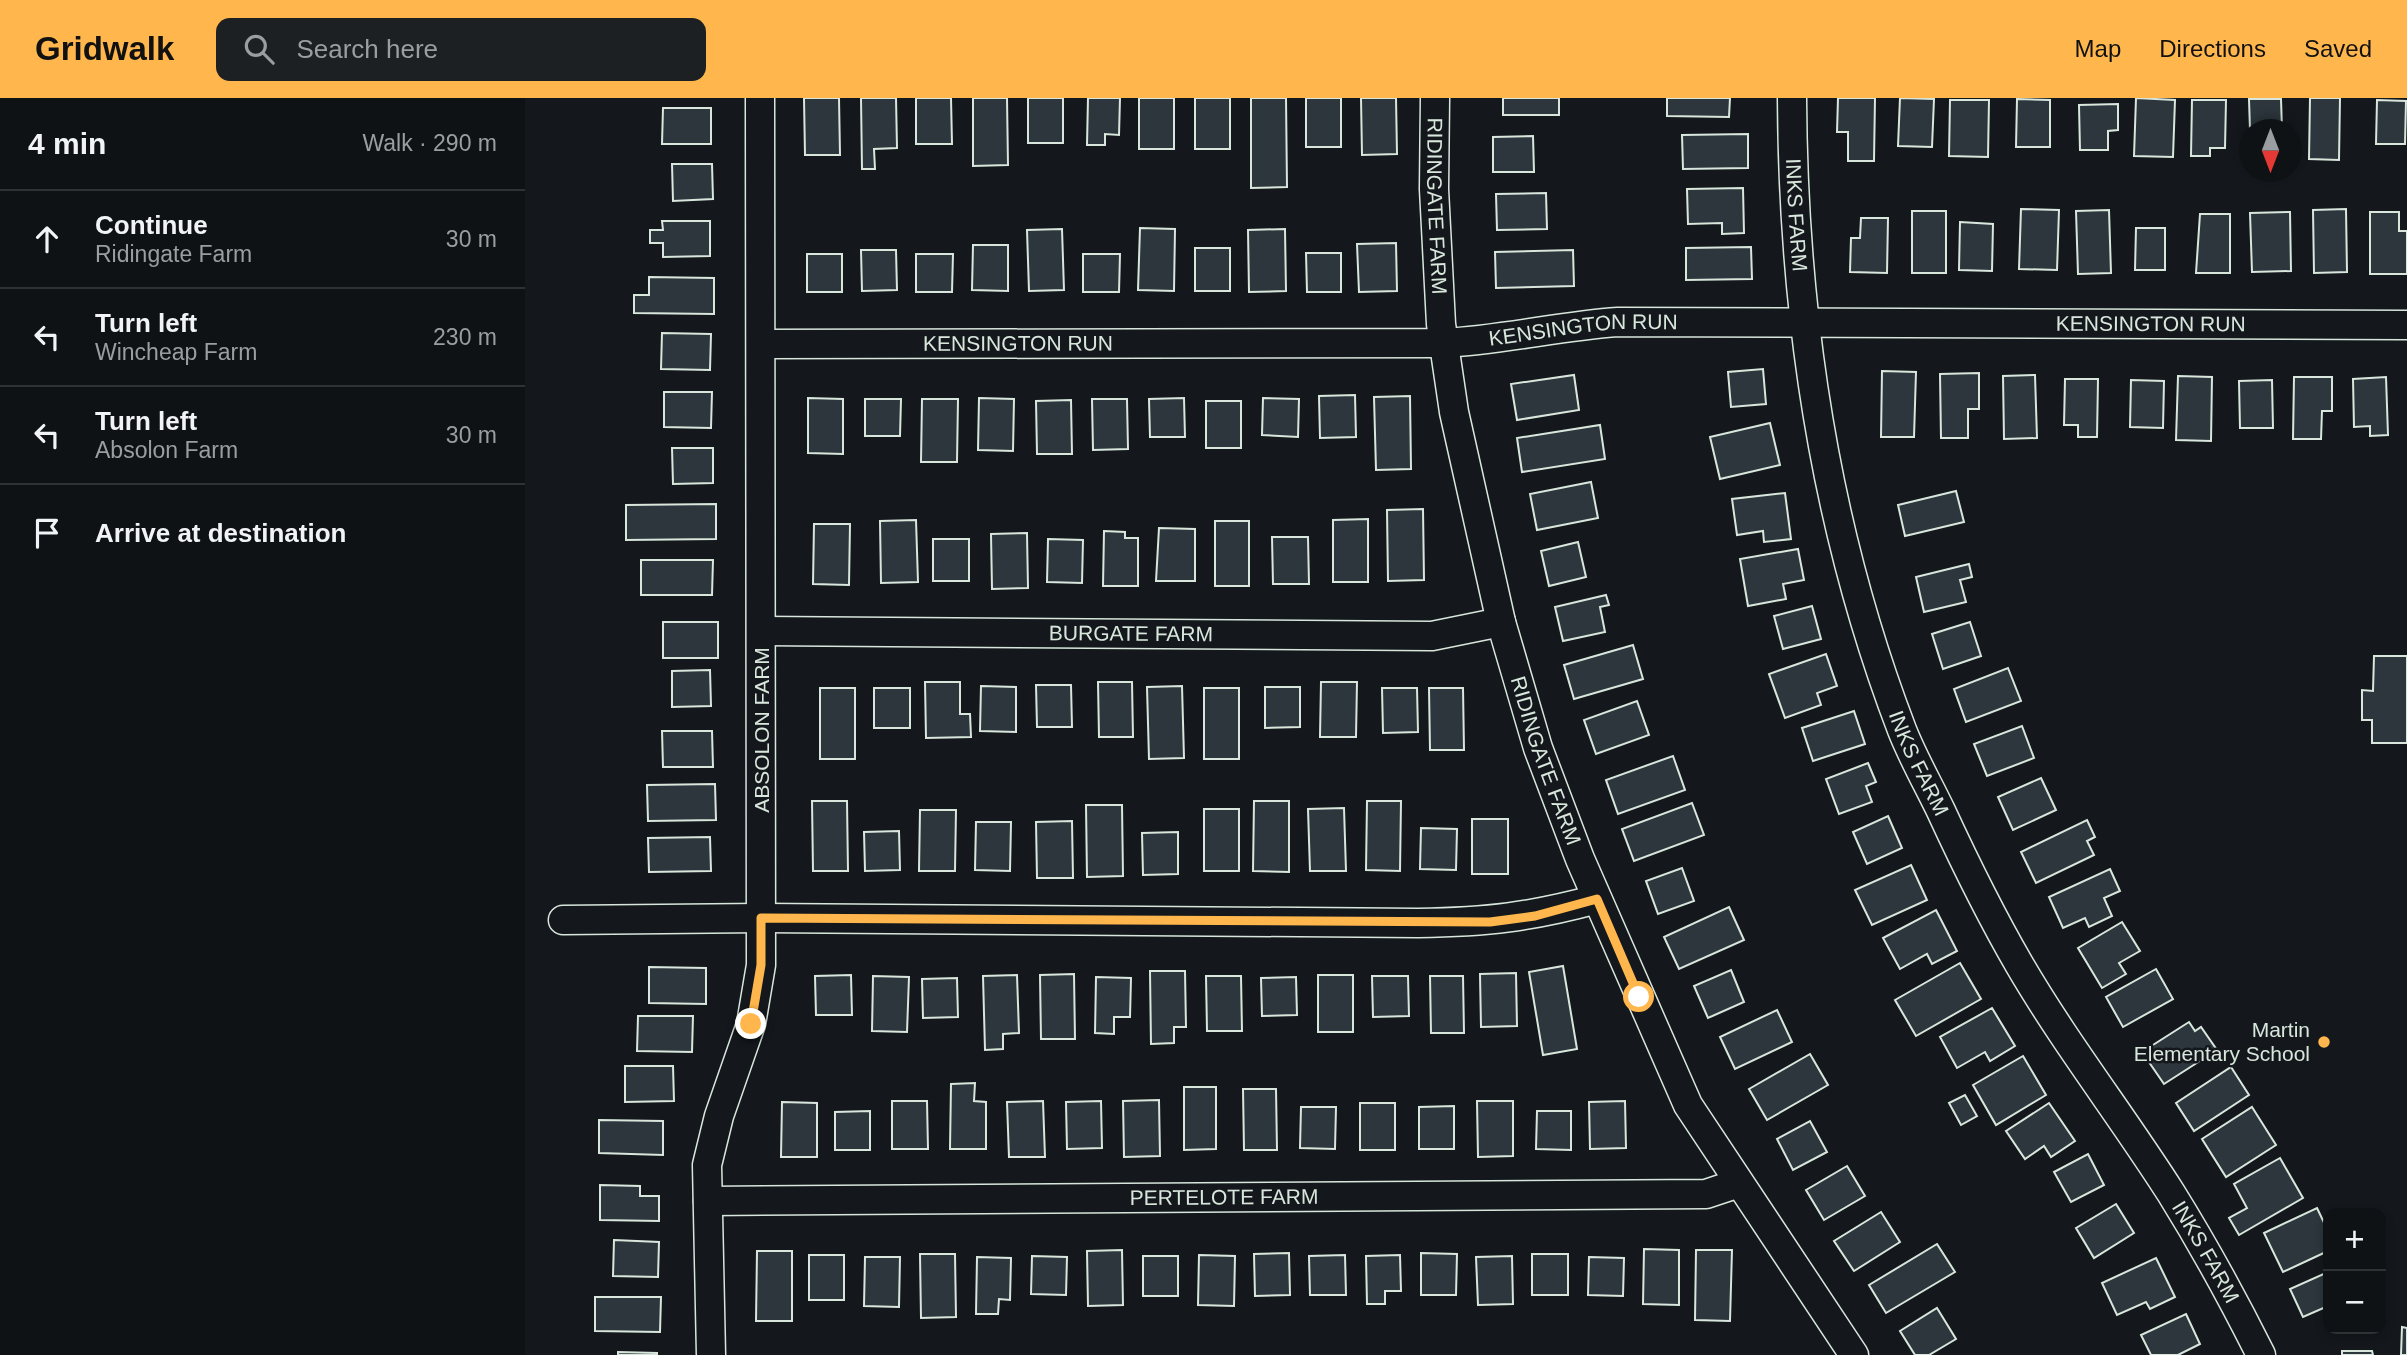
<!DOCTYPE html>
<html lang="en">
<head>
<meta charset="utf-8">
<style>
	:root { --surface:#0f1215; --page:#1d2022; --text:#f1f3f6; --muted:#9b9ea0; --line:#2f3234; --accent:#ffb74d }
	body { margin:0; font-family:Arial,sans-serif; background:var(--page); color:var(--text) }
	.controls { position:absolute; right:21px; bottom:21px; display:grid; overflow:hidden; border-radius:14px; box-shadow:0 4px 10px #0003 }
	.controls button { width:63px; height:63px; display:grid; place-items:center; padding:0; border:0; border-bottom:2px solid var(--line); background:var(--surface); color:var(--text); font:35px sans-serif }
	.compass { position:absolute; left:1714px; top:21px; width:63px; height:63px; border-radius:50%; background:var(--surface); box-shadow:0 4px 10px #0003; rotate:180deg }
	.stop { position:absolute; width:21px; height:21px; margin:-16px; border:5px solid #ffb74d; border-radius:50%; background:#fff }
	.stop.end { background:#ffb74d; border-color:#fff; box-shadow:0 2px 7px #0008 }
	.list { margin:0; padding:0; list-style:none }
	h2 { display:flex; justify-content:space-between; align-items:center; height:91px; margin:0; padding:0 28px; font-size:30px }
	h2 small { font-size:23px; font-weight:400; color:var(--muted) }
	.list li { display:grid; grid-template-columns:46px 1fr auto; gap:21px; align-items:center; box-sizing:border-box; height:98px; padding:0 28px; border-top:2px solid var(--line) }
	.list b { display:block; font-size:26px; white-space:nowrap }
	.list p { margin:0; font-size:23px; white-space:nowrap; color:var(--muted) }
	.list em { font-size:23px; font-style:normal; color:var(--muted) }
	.icon { flex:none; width:38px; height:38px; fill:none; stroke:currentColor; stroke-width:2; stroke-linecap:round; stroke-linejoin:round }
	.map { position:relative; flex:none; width:1882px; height:1257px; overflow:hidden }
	header { display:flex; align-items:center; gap:42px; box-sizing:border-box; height:98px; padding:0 35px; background:var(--accent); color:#111 }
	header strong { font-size:33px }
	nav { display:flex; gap:38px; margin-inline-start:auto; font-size:24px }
	.search { width:490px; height:63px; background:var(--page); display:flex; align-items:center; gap:18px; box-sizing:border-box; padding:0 24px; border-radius:14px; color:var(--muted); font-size:26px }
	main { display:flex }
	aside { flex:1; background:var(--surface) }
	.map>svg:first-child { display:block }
	.building { fill:#2c363c; stroke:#d8e6dc; stroke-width:2 }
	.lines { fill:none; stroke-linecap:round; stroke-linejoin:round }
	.minor-casing { stroke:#d8e6dc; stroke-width:31 }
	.minor { stroke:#14181c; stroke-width:28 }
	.route { stroke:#ffb74d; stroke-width:9 }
	.poi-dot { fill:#ffb74d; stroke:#14181c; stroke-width:2.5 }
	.labels { text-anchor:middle; stroke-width:5; stroke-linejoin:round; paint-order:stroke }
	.street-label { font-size:21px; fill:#d8e6dc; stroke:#14181c }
	.poi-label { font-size:21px; fill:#d8e6dc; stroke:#14181c; text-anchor:end }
</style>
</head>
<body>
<header>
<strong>Gridwalk</strong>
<div class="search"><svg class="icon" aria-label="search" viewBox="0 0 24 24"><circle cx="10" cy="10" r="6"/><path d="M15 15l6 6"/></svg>Search here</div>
<nav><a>Map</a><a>Directions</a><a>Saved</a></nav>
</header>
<main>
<aside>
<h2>4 min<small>Walk · 290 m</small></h2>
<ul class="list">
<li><svg class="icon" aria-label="ahead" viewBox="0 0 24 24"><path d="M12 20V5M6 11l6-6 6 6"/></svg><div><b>Continue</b><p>Ridingate Farm</p></div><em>30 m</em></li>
<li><svg class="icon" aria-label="left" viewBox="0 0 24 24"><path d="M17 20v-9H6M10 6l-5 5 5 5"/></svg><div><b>Turn left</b><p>Wincheap Farm</p></div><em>230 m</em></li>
<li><svg class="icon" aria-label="left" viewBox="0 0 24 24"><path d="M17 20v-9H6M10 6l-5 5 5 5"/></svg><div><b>Turn left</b><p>Absolon Farm</p></div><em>30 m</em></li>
<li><svg class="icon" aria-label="arrive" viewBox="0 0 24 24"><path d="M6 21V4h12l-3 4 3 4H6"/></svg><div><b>Arrive at destination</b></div></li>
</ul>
</aside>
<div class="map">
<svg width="1882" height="1257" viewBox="0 0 1882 1257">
	<rect width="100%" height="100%" fill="#14181c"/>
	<g class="building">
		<path d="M279,0H314L315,57H280Z"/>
		<path d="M336,0H371L372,50L349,51L350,71H337Z"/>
		<path d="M391,0H426L427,46H391Z"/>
		<path d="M448,0H482L483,67L448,68Z"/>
		<rect x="503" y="0" width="35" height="45"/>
		<path d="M563,0H595L594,37L580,36V47H562Z"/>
		<rect x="614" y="0" width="35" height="51"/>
		<rect x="670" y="0" width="35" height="51"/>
		<path d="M726,0H761L762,89L726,90Z"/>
		<rect x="781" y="0" width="35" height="49"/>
		<path d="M836,0H871L872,56L837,57Z"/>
		<rect x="978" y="0" width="56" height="17"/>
		<path d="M1142,0H1205L1204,19L1142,18Z"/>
		<path d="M1313,0H1350L1349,63H1323V34H1312Z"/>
		<path d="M1375,0L1409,1L1407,49L1373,48Z"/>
		<path d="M1611,0L1650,2L1648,59L1609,58Z"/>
		<path d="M1785,0H1815L1814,62L1784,61Z"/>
		<path d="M1492,1L1525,2V49H1491Z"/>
		<path d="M1724,1H1756L1757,32H1725Z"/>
		<path d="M1425,2H1464L1463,59L1424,58Z"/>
		<path d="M1667,2H1701L1700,50H1685V58H1666Z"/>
		<path d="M1852,2L1881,3L1880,46H1851Z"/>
		<path d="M1593,6V32L1583,33V52H1555L1554,7Z"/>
		<path d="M138,10H186V46H137Z"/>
		<path d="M1223,36V70L1158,71L1157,37Z"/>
		<path d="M1008,38L1009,74H968V39Z"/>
		<path d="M147,66H187L188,101L148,103Z"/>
		<path d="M1218,90L1219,135L1197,136V125L1163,126L1162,91Z"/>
		<path d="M1021,95L1022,131L972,132L971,96Z"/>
		<path d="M1496,111L1534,112L1532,172L1494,171Z"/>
		<path d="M1821,111L1822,174L1789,175L1788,112Z"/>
		<path d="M1584,112L1586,175L1553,176L1551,113Z"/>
		<rect x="1387" y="113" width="34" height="62"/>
		<path d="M1765,114L1766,173L1727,174L1725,115Z"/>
		<path d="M1845,114H1874V133H1882V176H1845Z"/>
		<path d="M1675,116H1705V175H1671Z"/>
		<path d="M1336,120H1363L1362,175L1325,174L1326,140H1335Z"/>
		<path d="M137,123H185V158L138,159V145H125V132H138Z"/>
		<path d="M1435,124L1468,126L1467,173L1434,172Z"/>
		<path d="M615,130L650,131L649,193L613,192Z"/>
		<path d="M1611,130H1640V172H1610Z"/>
		<path d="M537,131L539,192L504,193L502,132Z"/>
		<path d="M760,131L761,193L724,194L723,132Z"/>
		<path d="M871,145L872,193L834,194L832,146Z"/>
		<path d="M448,147H483V193L447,192Z"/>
		<path d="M1226,149L1227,181L1161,182V150Z"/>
		<rect x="670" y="150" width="35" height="43"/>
		<path d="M336,152H371L372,192L337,193Z"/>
		<path d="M1048,152L1049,188L971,190L970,154Z"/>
		<path d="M781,155H816V194H782Z"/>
		<rect x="282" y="156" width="35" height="38"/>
		<path d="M391,156H428L427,194H391Z"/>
		<path d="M558,156H595L594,194H558Z"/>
		<path d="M124,179L189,180V216L109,215V197H124Z"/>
		<path d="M137,235L186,236L185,272L136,271Z"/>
		<path d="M1238,271L1241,306L1206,309L1203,274Z"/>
		<path d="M1357,273L1391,274L1389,339H1356Z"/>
		<path d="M1454,275V311H1443V340H1416L1415,276Z"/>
		<path d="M1049,277L1054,312L992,322L986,286Z"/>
		<path d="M1510,277L1512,340L1479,341L1478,278Z"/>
		<path d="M1653,278L1687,279L1686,343L1651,342Z"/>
		<path d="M1769,279H1807V313H1797L1796,341H1768Z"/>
		<path d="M1861,279L1863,337L1845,338V328L1829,329L1828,281Z"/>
		<path d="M1540,281H1573L1572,339H1553V327H1539Z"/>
		<path d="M1606,282L1639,283L1638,330L1605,329Z"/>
		<path d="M1747,282L1748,330H1715L1714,283Z"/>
		<path d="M139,294H187L186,330L139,329Z"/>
		<path d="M830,297L831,339L795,340L794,298Z"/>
		<path d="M885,298L886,371L851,372L849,299Z"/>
		<path d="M283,300L318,301V356L283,355Z"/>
		<path d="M454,300L489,301L488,353L453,352Z"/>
		<path d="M659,300L660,339H625L624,301Z"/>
		<path d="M738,300L774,301L773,339L737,337Z"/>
		<path d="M340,301H376L375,338H340Z"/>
		<path d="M397,301H433L432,364H396Z"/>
		<path d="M567,301H602L603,351L568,352Z"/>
		<path d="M546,302L547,356H512L511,303Z"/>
		<rect x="681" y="303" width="35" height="47"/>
		<path d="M1245,325L1255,367L1195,381L1185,339Z"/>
		<path d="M1075,327L1080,361L997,374L992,340Z"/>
		<path d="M147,350H188V385L148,386Z"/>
		<path d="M1066,384L1073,420L1012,432L1005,396Z"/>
		<path d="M1431,393L1439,424L1380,438L1373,407Z"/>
		<path d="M1260,395L1266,441L1239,444L1238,433L1212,437L1207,401Z"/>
		<path d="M191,406V441L101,442V407Z"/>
		<path d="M898,411L899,482L863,483L862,412Z"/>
		<path d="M843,421V484H808V422Z"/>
		<path d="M391,422L393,484L356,485L355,423Z"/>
		<rect x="690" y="423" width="34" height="65"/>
		<path d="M289,426H325L324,487L288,486Z"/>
		<path d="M634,430L670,431V483H631Z"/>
		<path d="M579,433L600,434V440H613V488H578Z"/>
		<path d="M502,435L503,490L467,491L466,436Z"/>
		<path d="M747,439H783L784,486H748Z"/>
		<rect x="408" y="441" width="36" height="42"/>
		<path d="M523,441L558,442L557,485L522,484Z"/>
		<path d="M1053,444L1061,479L1024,488L1016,453Z"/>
		<path d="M1273,451L1279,482L1258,486L1261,501L1223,508L1215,461Z"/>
		<path d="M116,462H188L187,497H116Z"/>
		<path d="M1444,466L1447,479L1435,482L1441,504L1399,514L1391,479Z"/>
		<path d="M1081,497L1084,507L1075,509L1080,534L1038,543L1030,509Z"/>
		<path d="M1287,508L1296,541L1258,551L1249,518Z"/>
		<rect x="138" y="524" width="55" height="36"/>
		<path d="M1445,524L1456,558L1418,571L1407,536Z"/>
		<path d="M1108,547L1118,581L1049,601L1039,567Z"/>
		<path d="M1301,556L1312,588L1292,595L1296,607L1260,620L1244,576Z"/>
		<path d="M1849,558H1882V645H1847V622H1837V592L1848,593Z"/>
		<path d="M1483,570L1496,603L1441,624L1429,591Z"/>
		<path d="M185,572L186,608L147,609V573Z"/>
		<path d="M400,584H435V616H445L446,639L401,640Z"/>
		<path d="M573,584H607L608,639H574Z"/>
		<path d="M796,584H832L831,639H795Z"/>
		<path d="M511,587H546L547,629H512Z"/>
		<path d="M456,588L491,589V634L455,633Z"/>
		<path d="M657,588L659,660L624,661L622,589Z"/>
		<path d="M740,589H775V629L740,630Z"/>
		<rect x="295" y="590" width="35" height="71"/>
		<rect x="349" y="590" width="36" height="40"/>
		<rect x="679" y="590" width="35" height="71"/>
		<path d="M857,590H892L893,634L858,635Z"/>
		<path d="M904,590H938L939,652H905Z"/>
		<path d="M1112,603L1124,637L1071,656L1059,622Z"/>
		<path d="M1329,613L1340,646L1288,663L1277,630Z"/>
		<path d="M1497,628L1509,660L1462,678L1449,646Z"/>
		<path d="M137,633H187L188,669H138Z"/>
		<path d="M1148,658L1160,692L1093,716L1081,682Z"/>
		<path d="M1343,665L1351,684L1341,688L1347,704L1314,716L1301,681Z"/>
		<path d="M1516,680L1531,712L1488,732L1473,699Z"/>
		<path d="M190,686L191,722L123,723L122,687Z"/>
		<path d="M287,703H322L323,773H288Z"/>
		<path d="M729,703H764V774L728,773Z"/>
		<path d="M842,703H876L875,773L841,772Z"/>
		<path d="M1167,705L1179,737L1109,763L1097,731Z"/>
		<path d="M561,707H597L598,778L562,779Z"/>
		<path d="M819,710L821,773H785L783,711Z"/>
		<rect x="679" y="711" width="35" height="62"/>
		<path d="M395,712H431L430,773H394Z"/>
		<path d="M1363,718L1377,750L1342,766L1328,734Z"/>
		<rect x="947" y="721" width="36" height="55"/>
		<path d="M1562,722L1570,739L1562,743L1569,757L1511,785L1496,754Z"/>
		<path d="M547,723L548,780H512L511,724Z"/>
		<path d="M451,724H486L485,773L450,772Z"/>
		<path d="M896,730L932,731L931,772L895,771Z"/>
		<path d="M374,733L375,772L340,773L339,734Z"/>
		<path d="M653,734V776L618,777L617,735Z"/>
		<path d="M185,739L186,773L124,774L123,740Z"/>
		<path d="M1386,767L1402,802L1347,827L1330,792Z"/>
		<path d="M1157,770L1169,803L1133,816L1121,783Z"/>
		<path d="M1585,771L1595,793L1579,800L1587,818L1564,829L1560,820L1538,830L1524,799Z"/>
		<path d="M1204,809L1219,842L1154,871L1139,839Z"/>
		<path d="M1411,812L1432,853L1407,866L1402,856L1375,871L1358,840Z"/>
		<path d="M1597,824L1615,853L1594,865L1601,876L1577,890L1553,850Z"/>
		<path d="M1435,865L1456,901L1391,938L1370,902Z"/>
		<path d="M1038,868L1052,951L1018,957L1004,874Z"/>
		<path d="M124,869L181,870V906L124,905Z"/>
		<path d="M1631,871L1648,901L1598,929L1581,899Z"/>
		<path d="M1206,872L1219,904L1183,920L1169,888Z"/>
		<path d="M625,873H660L661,929H649V945L626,946Z"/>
		<path d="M991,875L992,928L956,929L955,876Z"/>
		<path d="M549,876L550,941H516L515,877Z"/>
		<path d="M326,877L327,917H291L290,878Z"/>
		<path d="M492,877L494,935L478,936V951L460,952L458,878Z"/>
		<rect x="793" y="877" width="35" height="57"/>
		<path d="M348,878L384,879L382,934L347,933Z"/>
		<path d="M681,878H716L717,933H682Z"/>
		<path d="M847,878H883L884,918L848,919Z"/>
		<path d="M905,878H938L939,935H906Z"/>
		<path d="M571,879L606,880L605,919H589V936L570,935Z"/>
		<path d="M771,879L772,917L737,918L736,880Z"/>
		<path d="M432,880L433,919L398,920L397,881Z"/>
		<path d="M1467,910L1490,948L1465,963L1460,954L1432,970L1415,939Z"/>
		<path d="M1252,912L1267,944L1210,971L1195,939Z"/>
		<path d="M113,918H168L167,954L112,953Z"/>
		<path d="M1664,924L1670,933L1676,929L1692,952L1639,986L1617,954Z"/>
		<path d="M1285,956L1303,987L1242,1022L1224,991Z"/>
		<path d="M1498,958L1521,997L1471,1027L1448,987Z"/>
		<path d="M100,968H148L149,1003L100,1004Z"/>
		<path d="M1706,969L1724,997L1669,1033L1651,1005Z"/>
		<path d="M450,985L449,1003L461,1004V1051H425L426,986Z"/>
		<path d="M659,989H691V1051L659,1052Z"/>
		<path d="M718,991H751L752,1052H719Z"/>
		<path d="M1440,997L1452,1018L1436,1027L1424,1005Z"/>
		<path d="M634,1002L635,1058L599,1059L598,1003Z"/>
		<path d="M367,1003H402L403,1051H367Z"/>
		<path d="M518,1003L520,1059H484L482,1004Z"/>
		<path d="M576,1003L577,1050L542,1051L541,1004Z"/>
		<path d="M952,1003H988V1058L953,1059Z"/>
		<path d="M1100,1003L1101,1050L1065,1051L1064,1004Z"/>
		<path d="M257,1004L292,1005V1059H256Z"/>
		<rect x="835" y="1005" width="35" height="47"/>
		<path d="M1524,1005L1550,1043L1526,1059L1519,1048L1500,1061L1481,1033Z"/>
		<path d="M929,1008V1051H894V1009Z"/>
		<path d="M776,1009H811L810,1051L775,1050Z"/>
		<path d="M1727,1009L1751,1047L1701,1079L1677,1041Z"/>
		<path d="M345,1013V1052H310V1014Z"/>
		<path d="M1012,1013H1046V1052L1011,1051Z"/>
		<path d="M74,1022L138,1023V1057L74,1055Z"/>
		<path d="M1285,1023L1302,1054L1268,1072L1252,1041Z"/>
		<path d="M1563,1056L1579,1087L1546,1104L1529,1074Z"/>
		<path d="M1755,1060L1778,1100L1714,1137L1704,1120L1722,1110L1709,1086Z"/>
		<path d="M1322,1068L1340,1098L1299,1122L1281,1092Z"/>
		<path d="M75,1087L115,1088V1098H134V1123L75,1122Z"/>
		<path d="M1591,1106L1609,1135L1569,1160L1551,1130Z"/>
		<path d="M1792,1110L1803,1133V1153L1758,1174L1739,1135Z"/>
		<path d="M1356,1114L1375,1144L1329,1173L1309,1143Z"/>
		<path d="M89,1142L134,1144L133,1179L88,1178Z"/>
		<path d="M1412,1146L1430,1174L1361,1215L1344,1187Z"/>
		<path d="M1119,1151L1154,1152V1207L1118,1206Z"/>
		<path d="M597,1152L598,1207L563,1208L562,1153Z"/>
		<path d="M1171,1152H1207L1205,1223L1170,1222Z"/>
		<path d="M232,1153H267V1223H231Z"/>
		<path d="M764,1155L765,1197L730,1198L729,1156Z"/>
		<path d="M896,1155L932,1156L931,1197H896Z"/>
		<path d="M395,1156H430L431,1219L396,1220Z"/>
		<rect x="1007" y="1156" width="36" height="41"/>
		<rect x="284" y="1157" width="35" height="45"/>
		<path d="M674,1157L710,1158L709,1208L673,1207Z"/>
		<path d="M820,1157L821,1197H785L784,1158Z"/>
		<path d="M875,1157L876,1193H860V1206H842L841,1158Z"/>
		<path d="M507,1158L542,1159L541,1197L506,1196Z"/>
		<rect x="618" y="1158" width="35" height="40"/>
		<path d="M987,1158L988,1206L953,1207L951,1159Z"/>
		<path d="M340,1159H375L374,1209L339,1208Z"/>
		<path d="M452,1159L486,1160L485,1202L474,1201L473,1216H451Z"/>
		<path d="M1064,1159L1099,1160L1098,1198L1063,1197Z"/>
		<path d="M1631,1160L1650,1199L1625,1211L1621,1204L1592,1217L1577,1185Z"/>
		<path d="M1803,1174V1208L1778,1219L1765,1191Z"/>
		<path d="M70,1199H136L135,1234L70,1233Z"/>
		<path d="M1412,1210L1431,1241L1404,1257H1390L1375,1233Z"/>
		<path d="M1661,1216L1675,1246L1653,1257H1626L1616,1237Z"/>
		<path d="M1877,1229L1882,1230V1257H1876Z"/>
		<path d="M1817,1253H1847L1848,1257H1817Z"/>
		<path d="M93,1254L132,1255V1257H93Z"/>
	</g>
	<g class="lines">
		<g class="minor-casing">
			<g id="minor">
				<path id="s1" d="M910,0L909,91L916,226L929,314L976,524L1013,650L1055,761L1163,1007L1329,1257"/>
				<path id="s2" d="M1267,0C1268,215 1300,431 1377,632C1388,660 1403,686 1416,713C1440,765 1465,816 1494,866C1540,945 1597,1018 1646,1095C1679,1148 1708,1201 1736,1257"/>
				<path id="s3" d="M237,246L919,245C978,242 1035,228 1093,224L1882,227"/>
				<path id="s4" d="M237,533L907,538L976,524"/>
				<path d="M38,822L236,820L893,825C962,824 1006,819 1072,801"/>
				<path id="s5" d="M183,1103L1181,1096L1214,1085"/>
				<path d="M186,1257L182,1067L194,1018L226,926L236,867L235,0"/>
			</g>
		</g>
		<use href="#minor" class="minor"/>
	</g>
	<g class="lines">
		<path class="route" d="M226,926L236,867V820L965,824L1010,818L1072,801L1114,899"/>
	</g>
	<circle class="poi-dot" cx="1799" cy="944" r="7"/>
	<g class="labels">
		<g class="street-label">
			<text dy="7" stroke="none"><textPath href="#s1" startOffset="108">RIDINGATE FARM</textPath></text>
			<text dy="7" stroke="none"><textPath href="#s2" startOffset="117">INKS FARM</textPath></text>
			<text dy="7" stroke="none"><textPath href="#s3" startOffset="1390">KENSINGTON RUN</textPath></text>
			<text dy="7" stroke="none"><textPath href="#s3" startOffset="822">KENSINGTON RUN</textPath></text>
			<text dy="7" stroke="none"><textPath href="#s3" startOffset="256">KENSINGTON RUN</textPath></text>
			<text dy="7" stroke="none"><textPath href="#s4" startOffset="369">BURGATE FARM</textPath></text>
			<text transform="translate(237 632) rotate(-90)" y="7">ABSOLON FARM</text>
			<text dy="7" stroke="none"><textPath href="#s1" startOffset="676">RIDINGATE FARM</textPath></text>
			<text dy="7" stroke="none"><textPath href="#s2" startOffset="682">INKS FARM</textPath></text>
			<text dy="7" stroke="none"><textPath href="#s5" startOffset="516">PERTELOTE FARM</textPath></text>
			<text dy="7" stroke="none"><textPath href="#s2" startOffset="1250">INKS FARM</textPath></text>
		</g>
		<g class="poi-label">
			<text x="1785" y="939">Martin<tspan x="1785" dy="24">Elementary School</tspan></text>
		</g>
	</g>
</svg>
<div class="controls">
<button>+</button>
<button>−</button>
</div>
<svg class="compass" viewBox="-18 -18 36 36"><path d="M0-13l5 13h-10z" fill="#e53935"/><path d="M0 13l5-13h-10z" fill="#9b9ea0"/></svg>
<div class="stop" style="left:1114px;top:899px"></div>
<div class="stop end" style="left:226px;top:926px"></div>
</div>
</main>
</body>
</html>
